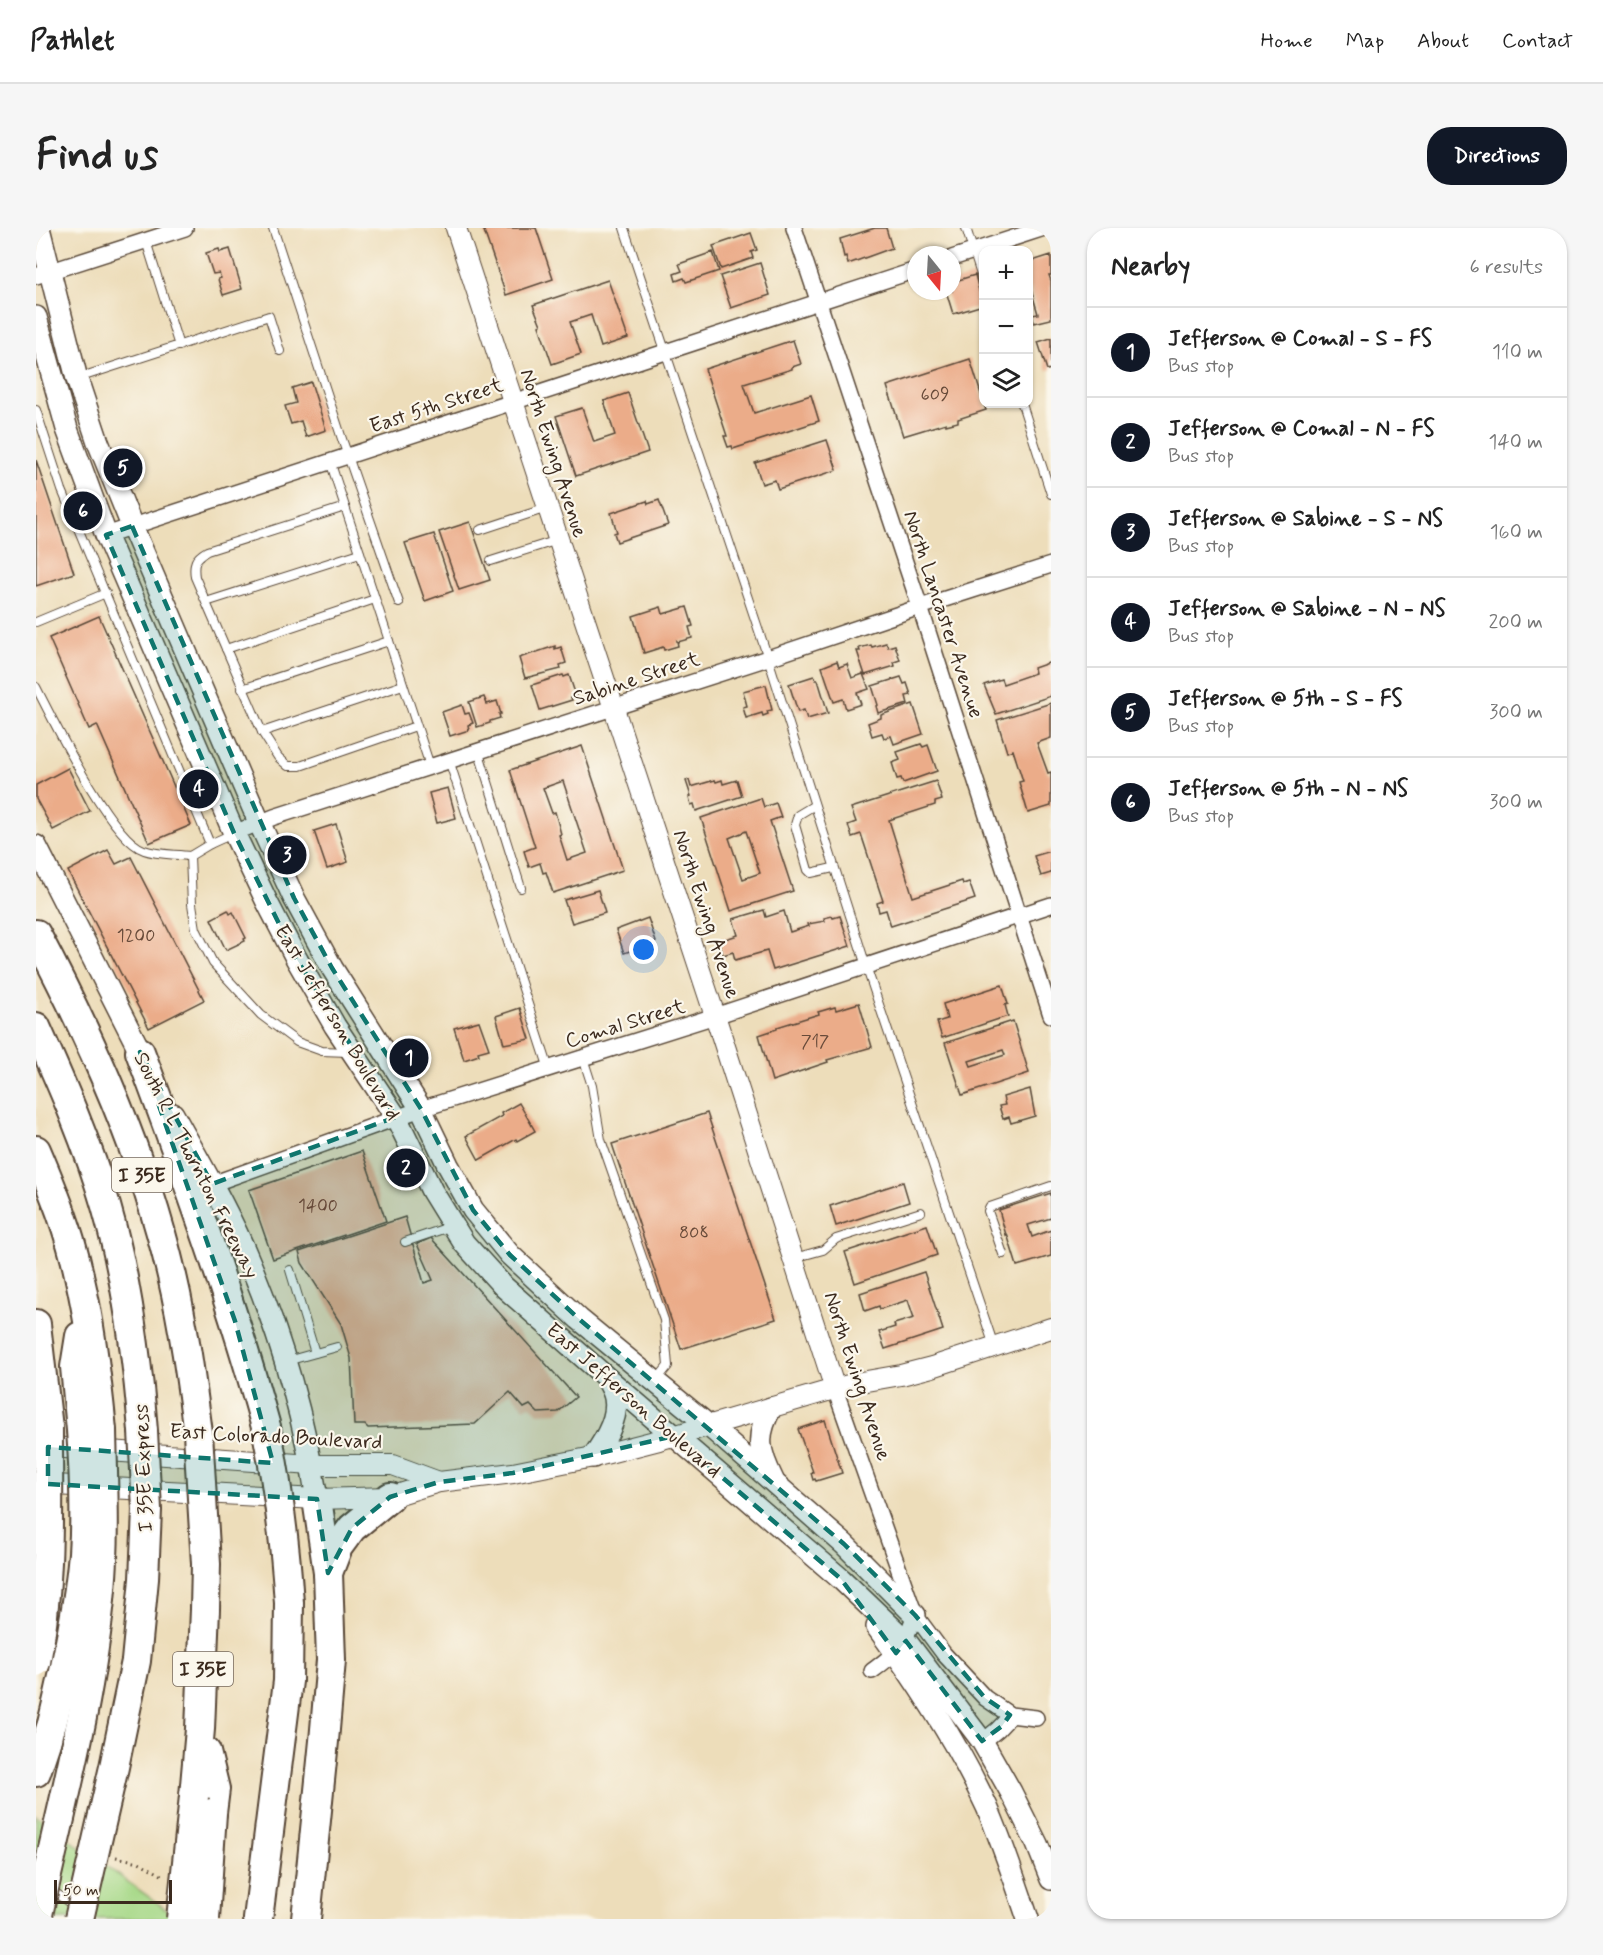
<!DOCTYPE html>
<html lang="en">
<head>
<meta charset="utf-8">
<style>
	:root { --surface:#fff; --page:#f6f6f6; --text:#222; --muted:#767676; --line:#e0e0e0; --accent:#111827 }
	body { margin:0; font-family:Mynerve,sans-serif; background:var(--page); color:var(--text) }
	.controls { position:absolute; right:18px; top:18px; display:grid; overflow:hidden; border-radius:12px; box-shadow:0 2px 4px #0004 }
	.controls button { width:54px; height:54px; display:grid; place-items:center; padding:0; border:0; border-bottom:2px solid var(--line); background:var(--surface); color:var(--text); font:30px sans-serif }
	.compass { position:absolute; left:871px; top:18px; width:54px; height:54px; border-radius:50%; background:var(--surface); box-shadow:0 2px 4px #0004; rotate:162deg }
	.scale { position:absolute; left:18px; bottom:15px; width:118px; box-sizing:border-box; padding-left:6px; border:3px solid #3b2a1e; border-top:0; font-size:16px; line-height:21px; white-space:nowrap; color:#3b2a1e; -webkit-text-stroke:4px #fbf7ec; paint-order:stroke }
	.you { position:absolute; left:608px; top:722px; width:21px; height:21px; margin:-15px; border:4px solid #fff; border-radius:50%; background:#1a73e8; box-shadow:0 0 0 9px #1a73e833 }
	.badge { display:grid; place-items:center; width:39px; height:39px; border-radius:50%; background:var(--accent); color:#fff; font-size:20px; font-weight:700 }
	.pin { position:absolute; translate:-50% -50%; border:3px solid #fff; box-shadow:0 2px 6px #0006 }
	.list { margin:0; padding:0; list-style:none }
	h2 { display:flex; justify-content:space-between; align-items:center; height:78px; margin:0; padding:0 24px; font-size:26px }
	h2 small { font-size:20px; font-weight:400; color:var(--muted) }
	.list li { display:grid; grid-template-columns:39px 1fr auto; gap:18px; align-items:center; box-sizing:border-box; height:90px; padding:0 24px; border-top:2px solid var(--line) }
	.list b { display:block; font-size:22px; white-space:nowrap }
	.list p { margin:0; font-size:20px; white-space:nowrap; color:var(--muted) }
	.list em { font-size:20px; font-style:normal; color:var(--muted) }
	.icon { flex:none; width:33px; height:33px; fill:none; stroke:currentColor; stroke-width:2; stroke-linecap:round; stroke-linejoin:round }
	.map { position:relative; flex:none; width:1015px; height:1691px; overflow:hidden; border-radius:24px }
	header { display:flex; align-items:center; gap:36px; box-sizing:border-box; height:84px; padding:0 30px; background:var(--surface); border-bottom:2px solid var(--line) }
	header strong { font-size:28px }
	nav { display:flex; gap:33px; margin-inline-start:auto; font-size:21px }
	.intro { display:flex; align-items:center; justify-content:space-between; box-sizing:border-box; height:144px; padding:0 36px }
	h1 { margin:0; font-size:42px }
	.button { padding:15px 27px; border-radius:24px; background:var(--accent); color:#fff; font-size:21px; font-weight:700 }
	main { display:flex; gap:36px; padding:0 36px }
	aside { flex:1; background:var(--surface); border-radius:24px; box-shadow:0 2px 4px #0004 }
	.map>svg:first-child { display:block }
	.green { fill:#a6d887; stroke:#708152; stroke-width:1.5 }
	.building { fill:#ebac89; fill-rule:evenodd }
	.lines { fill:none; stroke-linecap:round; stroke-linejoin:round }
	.service-casing { stroke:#564535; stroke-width:10 }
	.minor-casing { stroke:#564535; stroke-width:18 }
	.tertiary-casing { stroke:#564535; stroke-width:22 }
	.secondary-casing { stroke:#564535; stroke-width:24 }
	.motorway-casing { stroke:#564535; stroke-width:32 }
	.path { stroke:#564535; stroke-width:3; stroke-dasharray:1.5 4.5; stroke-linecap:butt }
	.service { stroke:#fff; stroke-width:8 }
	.minor { stroke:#fff; stroke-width:15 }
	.tertiary { stroke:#fff; stroke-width:20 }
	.secondary { stroke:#fff; stroke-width:21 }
	.motorway { stroke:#fff; stroke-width:28 }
	.motorway-bridge-casing { stroke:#564535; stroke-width:32; stroke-linecap:butt }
	.motorway-bridge { stroke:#fff; stroke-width:28 }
	.marked { fill:#0f766e; fill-opacity:0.2; stroke:#0f766e; stroke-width:4.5; stroke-dasharray:12 8; stroke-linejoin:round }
	.labels { text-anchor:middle; stroke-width:4.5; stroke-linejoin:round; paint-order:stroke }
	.number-label { font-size:18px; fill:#674a39 }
	.shield { fill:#fbf7ec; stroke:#75685c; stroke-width:1.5 }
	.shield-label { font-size:20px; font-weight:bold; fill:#3b2a1e }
	.street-label { font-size:21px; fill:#3b2a1e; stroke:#fbf7ec }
</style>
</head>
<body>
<header>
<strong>Pathlet</strong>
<nav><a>Home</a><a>Map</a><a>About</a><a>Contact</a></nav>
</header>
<div class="intro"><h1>Find us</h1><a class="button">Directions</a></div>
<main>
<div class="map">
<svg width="1015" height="1691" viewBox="0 0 1015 1691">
	<rect width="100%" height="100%" fill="#fbf7ec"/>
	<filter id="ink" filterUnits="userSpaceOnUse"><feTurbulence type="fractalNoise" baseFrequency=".0167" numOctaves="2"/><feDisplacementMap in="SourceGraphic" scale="12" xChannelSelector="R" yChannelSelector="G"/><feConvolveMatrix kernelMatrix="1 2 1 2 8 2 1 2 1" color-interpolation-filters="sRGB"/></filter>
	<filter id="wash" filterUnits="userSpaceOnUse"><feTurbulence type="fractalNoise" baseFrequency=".008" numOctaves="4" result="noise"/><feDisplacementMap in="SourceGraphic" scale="24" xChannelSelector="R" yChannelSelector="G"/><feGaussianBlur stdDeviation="1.35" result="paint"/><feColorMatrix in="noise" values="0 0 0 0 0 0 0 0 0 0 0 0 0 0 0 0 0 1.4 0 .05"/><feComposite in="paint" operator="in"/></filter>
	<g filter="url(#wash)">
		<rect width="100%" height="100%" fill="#edddba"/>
		<path class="green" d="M0,1588L141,1689L144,1691H0Z"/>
		<g id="blocks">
			<g class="building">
				<path d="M447,0H500L517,51L470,67Z"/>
				<path d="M839,0H850L856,20L812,36L810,28L808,29L804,11Z"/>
				<path d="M715,5L721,22L715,24L717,30L685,41L677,18Z"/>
				<path d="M183,21L184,24L194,21L206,61L187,67L182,51L185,50L183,45L177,46L170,25Z"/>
				<path d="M677,24L683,43L650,54L648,50L640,53L638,46L646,43L643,36Z"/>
				<path d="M1015,27V47H1013L1015,53V91L998,95L996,87L1002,86L993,55V34Z"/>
				<path d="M724,35L734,67L695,80L684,48Z"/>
				<path d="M939,47L947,77L917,86L910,63H916V54Z"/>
				<path d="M572,52L592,110L565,119L555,87L534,94L545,126L516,136L503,98L505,97L497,77Z"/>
				<path d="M1015,110V141L1011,142L1002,114Z"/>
				<path d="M757,112L765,136L756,139V141L708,156L718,185L775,167L783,193L697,221L696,218L692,219L688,208H691L669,141Z"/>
				<path d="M934,131L950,182L922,191V194L910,197V195L867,208L851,158Z"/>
				<path d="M275,154L290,202L270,209L265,193L255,196L249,178L260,175L256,160Z"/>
				<path d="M592,165L612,224L540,248L520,188L546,180L558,214L579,207L568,173Z"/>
				<path d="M791,212L801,242L742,261L739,252L726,256L719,235Z"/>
				<path d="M0,232L38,345L0,358Z"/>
				<path d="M623,272L632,297L581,314L578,305L581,304L575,285L611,273L612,276Z"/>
				<path d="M434,294L454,352L423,362L403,304Z"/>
				<path d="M398,306L417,363L389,373L369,315Z"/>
				<path d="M625,379L627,386L651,379L657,398L653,399L656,410L642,414L641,413L642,418L628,422L627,419L608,425L597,388Z"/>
				<path d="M63,388L155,597L113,615L61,497L53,501L13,410Z"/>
				<path d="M850,415L852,419L859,417L864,432L858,434L859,438L829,447L821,423H824L823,420L835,417L836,419Z"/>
				<path d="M519,418V421L525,419L530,435L524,437L525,441L489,450L483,430Z"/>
				<path d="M801,433L803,439L811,436L816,450L827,446L833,461L821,465L825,476L810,481L807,471L798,474L786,439Z"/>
				<path d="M1015,434V468L960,486L948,457L965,451L967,456L999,445L998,440Z"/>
				<path d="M527,447L528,449L533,447L540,468L535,470L536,472L504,482L496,457Z"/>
				<path d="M778,448L780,452H782L792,485L771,491L768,482L762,484L753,456Z"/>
				<path d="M865,449L868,456L871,455L875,467L870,468L872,476L842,485L840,478L842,477L836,458Z"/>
				<path d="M730,457L736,482L731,483L732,486L727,488L726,485L710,490L707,479L711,478L707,463Z"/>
				<path d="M448,469L451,476L461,473L465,486H463L464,490L454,493V495L441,499L433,474Z"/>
				<path d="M1015,475V510L1001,515L1012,545L1015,544V578L992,585L983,554L987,553L977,522L971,524L961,492Z"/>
				<path d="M877,476L887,506L858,516L855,508L848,510L846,505L836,508L832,495L845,490V487Z"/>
				<path d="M426,477L429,486L433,485L437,495L432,497L433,502L414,508L406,484Z"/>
				<path d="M885,516L887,519L892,517L901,543L867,555L865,550L861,551L856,535L864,532L861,524Z"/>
				<path d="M546,518L587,642L517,665L510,644L507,645L504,635L493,639L488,623L499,619L474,542ZM527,553L551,625L531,632L523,607L525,606L519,584L516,585L507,560Z"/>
				<path d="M32,540L54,583L17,602L0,571V557Z"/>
				<path d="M653,552L655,559L679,552L680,554L686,552L687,556L701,552L706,568L660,583L658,576L655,577L653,569L655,568L650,553Z"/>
				<path d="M900,553L906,572L899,574V577L853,592L877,669L926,653L927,656L933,654L939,671L855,698L850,682L843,684L841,675L847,673L825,606L816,609L812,597L820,594L815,580Z"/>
				<path d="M412,560L420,590L401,595L393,565Z"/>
				<path d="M725,570L728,579L740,575L745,589L734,593L757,663L695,683L665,590ZM710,603L724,645L707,651L693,610Z"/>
				<path d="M300,596L312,634L291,641L278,603Z"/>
				<path d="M72,622L80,636L95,629L168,772L113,800L32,643Z"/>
				<path d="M1015,623V645L1005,648L998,628Z"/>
				<path d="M562,662L569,685L536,695L528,672Z"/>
				<path d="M192,682L194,686L197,684L210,710L208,711L209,713L190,722L175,691Z"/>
				<path d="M728,682L730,689L748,683L754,704L773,698L772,696L789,693L788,690L796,688L797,690L804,688L814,718L737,742L731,723L699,732L697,724L687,727L683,713L702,707L697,691Z"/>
				<path d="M612,690L620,714L588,725L580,702Z"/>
				<path d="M966,757L972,776L969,777L972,788L906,810L901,794L911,791L907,776Z"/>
				<path d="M823,775L836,819L791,832L792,834L736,853L723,807L741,801V799L783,786L782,784L799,779L800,782Z"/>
				<path d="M484,780L494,811L468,816L460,788Z"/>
				<path d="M443,793L453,821L442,824L443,827L428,832L418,800Z"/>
				<path d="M977,793L993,845L926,867L909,815ZM967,822L969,827L935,838L933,833Z"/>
				<path d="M994,861L999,888L975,895L973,889L967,891L963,878L969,877L967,869Z"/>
				<path d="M483,875L499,903L481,913L480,911L443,932L430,908L466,888L465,885Z"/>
				<path d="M671,885L740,1091L645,1121L576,916Z"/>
				<path d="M326,923L350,993L237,1031L213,962Z"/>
				<path d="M867,954L873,974L800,998L794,978Z"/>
				<path d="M1015,965V990L992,997L996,1009L1015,1002V1028L981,1038L971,1006L970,1007L963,982Z"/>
				<path d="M369,989L388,1055L397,1052L381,1016L395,1010L540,1169L522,1184L502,1185L494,1177L488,1180L474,1164L439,1196L332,1200L329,1197H318L315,1130L305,1096L266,1035L263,1024Z"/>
				<path d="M891,997L901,1027L819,1055L809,1024Z"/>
				<path d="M888,1044L907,1102L849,1121L843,1104L859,1099L858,1096L878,1090L872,1072L844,1081L843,1078L829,1083L824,1065Z"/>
				<path d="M789,1192L806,1245L780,1253L779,1251L777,1252L775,1245L777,1244L762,1201Z"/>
			</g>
		</g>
	</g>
	<g filter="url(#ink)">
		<use href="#blocks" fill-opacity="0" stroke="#564535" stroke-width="1.5"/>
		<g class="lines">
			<g class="service-casing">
				<g id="service">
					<path d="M237,0L306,211L363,375"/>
					<path d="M588,0L732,430L830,738L958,1118"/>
					<path d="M930,0L948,56"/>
					<path d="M110,13L143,118"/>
					<path d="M42,150L233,88L244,123"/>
					<path d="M986,176L1015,266"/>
					<path d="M0,182L26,262L174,616"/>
					<path d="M294,233L394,538"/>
					<path d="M309,279L171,323C159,330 157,335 159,349L226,504L242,529L252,538H264L380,498"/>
					<path d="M444,302L511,280"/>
					<path d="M455,333L522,312"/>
					<path d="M170,374L324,325"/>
					<path d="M0,394L70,365"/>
					<path d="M190,421L339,371"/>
					<path d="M0,459C17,492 75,612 108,622C122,627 139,626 154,628"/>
					<path d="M206,461L353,413"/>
					<path d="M226,504L367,457"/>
					<path d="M442,522L485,660"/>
					<path d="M413,532L513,841"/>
					<path d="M777,578L762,587L759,597L772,642L775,645L797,640"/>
					<path d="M196,606L174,616L154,628L156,676L160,701L177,735L225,787L261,814L286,823L312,824"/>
					<path d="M547,830L556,858L565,912L628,1092L632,1138L620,1153"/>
					<path d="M369,1014L416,998"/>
					<path d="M967,1026L952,983L954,979L1015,958"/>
					<path d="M758,1030L787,1022L800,1011L885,984"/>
					<path d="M254,1042L279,1125"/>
					<path d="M251,1133L301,1119"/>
					<path d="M14,1661L41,1680"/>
				</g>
			</g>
			<g class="minor-casing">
				<g id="minor">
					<path d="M758,0L884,379L1015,787"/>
					<path d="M916,30L1008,0"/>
					<path d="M0,48L149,0"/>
					<path d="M70,307L880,42"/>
					<path d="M198,605L238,589L732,430L884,379L1015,337"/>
					<path d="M176,956L385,881L679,788L1015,677"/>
					<path d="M799,1161L879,1387L908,1426L949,1470L974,1487L1000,1490"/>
					<path d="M836,1443C863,1423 867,1419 879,1387"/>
					<path d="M946,1513C958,1506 966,1499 974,1487"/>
				</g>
			</g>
			<g class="tertiary-casing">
				<g id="tertiary">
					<path d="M420,0L684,803L799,1161"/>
					<path d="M0,1218L276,1237H357L403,1254"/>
					<path d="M0,1256L281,1271L354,1269L403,1254L477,1245L557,1229L623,1212L819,1155L865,1147L896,1139L1015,1100"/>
				</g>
			</g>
			<g class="secondary-casing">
				<g id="secondary">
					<path d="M3,0L41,151L62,214L96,298L223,594L258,670L296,740L385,881L412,937L437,982L474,1027L543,1091L672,1197L808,1316L879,1387"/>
					<path d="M0,89L31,201L70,307L198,605L231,674L260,730L299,798L360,889L396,963L428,1015L468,1059L571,1150L805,1351L870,1413L946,1513L975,1564L1001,1616L1015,1651"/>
					<path d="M0,618L111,837"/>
					<path d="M137,886C164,935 193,984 214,1035C246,1112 268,1190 281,1271"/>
					<path d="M735,1180C719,1208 723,1224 737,1252"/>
					<path d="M557,1229C568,1214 583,1190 579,1170C578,1163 574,1157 571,1151"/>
					<path d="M841,1399C882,1455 922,1516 951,1579C967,1616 979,1653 992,1691"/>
				</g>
			</g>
			<g class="motorway-casing">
				<g id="motorway">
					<path d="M0,706C57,814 108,928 136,1048C148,1099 155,1152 162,1205"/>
					<path d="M0,799C26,857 52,916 70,978C91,1051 101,1127 107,1203"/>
					<path d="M104,824C150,947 195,1071 230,1199"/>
					<path d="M0,922C17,962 34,1004 43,1047C55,1098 61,1151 66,1202"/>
					<path d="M0,1096L12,1200"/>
					<path d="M44,1108L39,1139L45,1202"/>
					<path d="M292,1345L302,1319L316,1300L354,1269"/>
					<path d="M170,1524L179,1561L176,1585"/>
					<path d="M0,1544L16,1496"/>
					<path d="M158,1568L164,1501L169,1381"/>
					<path d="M222,1691L252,1453L253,1375"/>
					<path d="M270,1691L288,1513L295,1432L292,1345L281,1271"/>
				</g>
			</g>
			<path class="path" d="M80,1629L103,1634L129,1649"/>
			<use href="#service" class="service"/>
			<use href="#minor" class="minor"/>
			<use href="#tertiary" class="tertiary"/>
			<use href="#secondary" class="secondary"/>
			<use href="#motorway" class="motorway"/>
			<g class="motorway-bridge-casing">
				<g id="motorway-bridge">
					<path d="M230,1199C242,1257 249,1315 253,1375"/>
					<path d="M162,1205L170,1336L169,1381"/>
					<path d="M0,1434C15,1357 12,1278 12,1200"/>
					<path d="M16,1496C30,1439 42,1383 47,1325C50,1284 48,1243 45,1202"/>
					<path d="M1,1691C25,1582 55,1473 65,1361C70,1308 67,1255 66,1202"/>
					<path d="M43,1691L78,1539L100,1433L108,1351L111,1282L107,1203"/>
					<path d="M145,1691L158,1568"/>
					<path d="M169,1691L176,1585"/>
				</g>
			</g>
			<use href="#motorway-bridge" class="motorway-bridge"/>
		</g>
	</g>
	<path class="marked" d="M96,298L258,670L296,740L385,881L437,982L474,1027L543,1091L808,1316L879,1387L949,1470L974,1487L966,1498L946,1513L870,1413L860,1425L805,1351L638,1208L477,1245L403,1254L354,1269L316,1300L292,1345L281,1271L12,1256V1219L237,1235L199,1093L104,824L176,956L360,889L260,730L198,605L70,307Z"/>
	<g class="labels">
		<g class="number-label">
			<text x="899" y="172">609</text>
			<text x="100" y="713">1200</text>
			<text x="779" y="819">717</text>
			<text x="282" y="983">1400</text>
			<text x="658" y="1010">808</text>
		</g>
		<g class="shield">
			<rect x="76" y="930" width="60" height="34" rx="4.5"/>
			<rect x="137" y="1424" width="60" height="34" rx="4.5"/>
		</g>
		<g class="shield-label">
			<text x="106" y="954">I 35E</text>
			<text x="167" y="1448">I 35E</text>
		</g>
		<g class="street-label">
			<text transform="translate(400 177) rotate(-18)" y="7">East 5th Street</text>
			<text transform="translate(518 225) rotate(72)" y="7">North Ewing Avenue</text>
			<text transform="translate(908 386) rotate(72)" y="7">North Lancaster Avenue</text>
			<text transform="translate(600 450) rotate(-18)" y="7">Sabine Street</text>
			<text transform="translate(671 686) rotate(72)" y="7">North Ewing Avenue</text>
			<text transform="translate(302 794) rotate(59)" y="7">East Jefferson Boulevard</text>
			<text transform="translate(589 795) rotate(-17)" y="7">Comal Street</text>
			<text transform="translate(161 937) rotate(63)" y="7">South R L Thornton Freeway</text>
			<text transform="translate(822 1148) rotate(72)" y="7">North Ewing Avenue</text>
			<text transform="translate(598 1172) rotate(41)" y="7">East Jefferson Boulevard</text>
			<text transform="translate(240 1208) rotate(3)" y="7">East Colorado Boulevard</text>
			<text transform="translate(107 1240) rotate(-92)" y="7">I 35E Express</text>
		</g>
	</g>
</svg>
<div class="controls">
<button>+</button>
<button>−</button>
<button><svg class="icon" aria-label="layers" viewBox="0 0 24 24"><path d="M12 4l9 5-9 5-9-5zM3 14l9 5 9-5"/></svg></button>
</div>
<svg class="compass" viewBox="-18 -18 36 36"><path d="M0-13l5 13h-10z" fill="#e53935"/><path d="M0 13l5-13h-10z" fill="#767676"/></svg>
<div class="scale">50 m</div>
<div class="you"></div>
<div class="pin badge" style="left:373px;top:830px">1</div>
<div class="pin badge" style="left:370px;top:940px">2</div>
<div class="pin badge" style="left:251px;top:627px">3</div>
<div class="pin badge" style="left:163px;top:561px">4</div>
<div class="pin badge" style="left:87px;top:240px">5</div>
<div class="pin badge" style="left:47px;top:283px">6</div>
</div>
<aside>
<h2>Nearby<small>6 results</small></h2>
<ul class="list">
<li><span class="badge">1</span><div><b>Jefferson @ Comal - S - FS</b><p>Bus stop</p></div><em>110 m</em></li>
<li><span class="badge">2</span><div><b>Jefferson @ Comal - N - FS</b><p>Bus stop</p></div><em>140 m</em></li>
<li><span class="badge">3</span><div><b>Jefferson @ Sabine - S - NS</b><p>Bus stop</p></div><em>160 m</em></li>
<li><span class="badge">4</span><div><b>Jefferson @ Sabine - N - NS</b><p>Bus stop</p></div><em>200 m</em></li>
<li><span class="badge">5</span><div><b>Jefferson @ 5th - S - FS</b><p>Bus stop</p></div><em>300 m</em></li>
<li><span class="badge">6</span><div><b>Jefferson @ 5th - N - NS</b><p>Bus stop</p></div><em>300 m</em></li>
</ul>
</aside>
</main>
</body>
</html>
